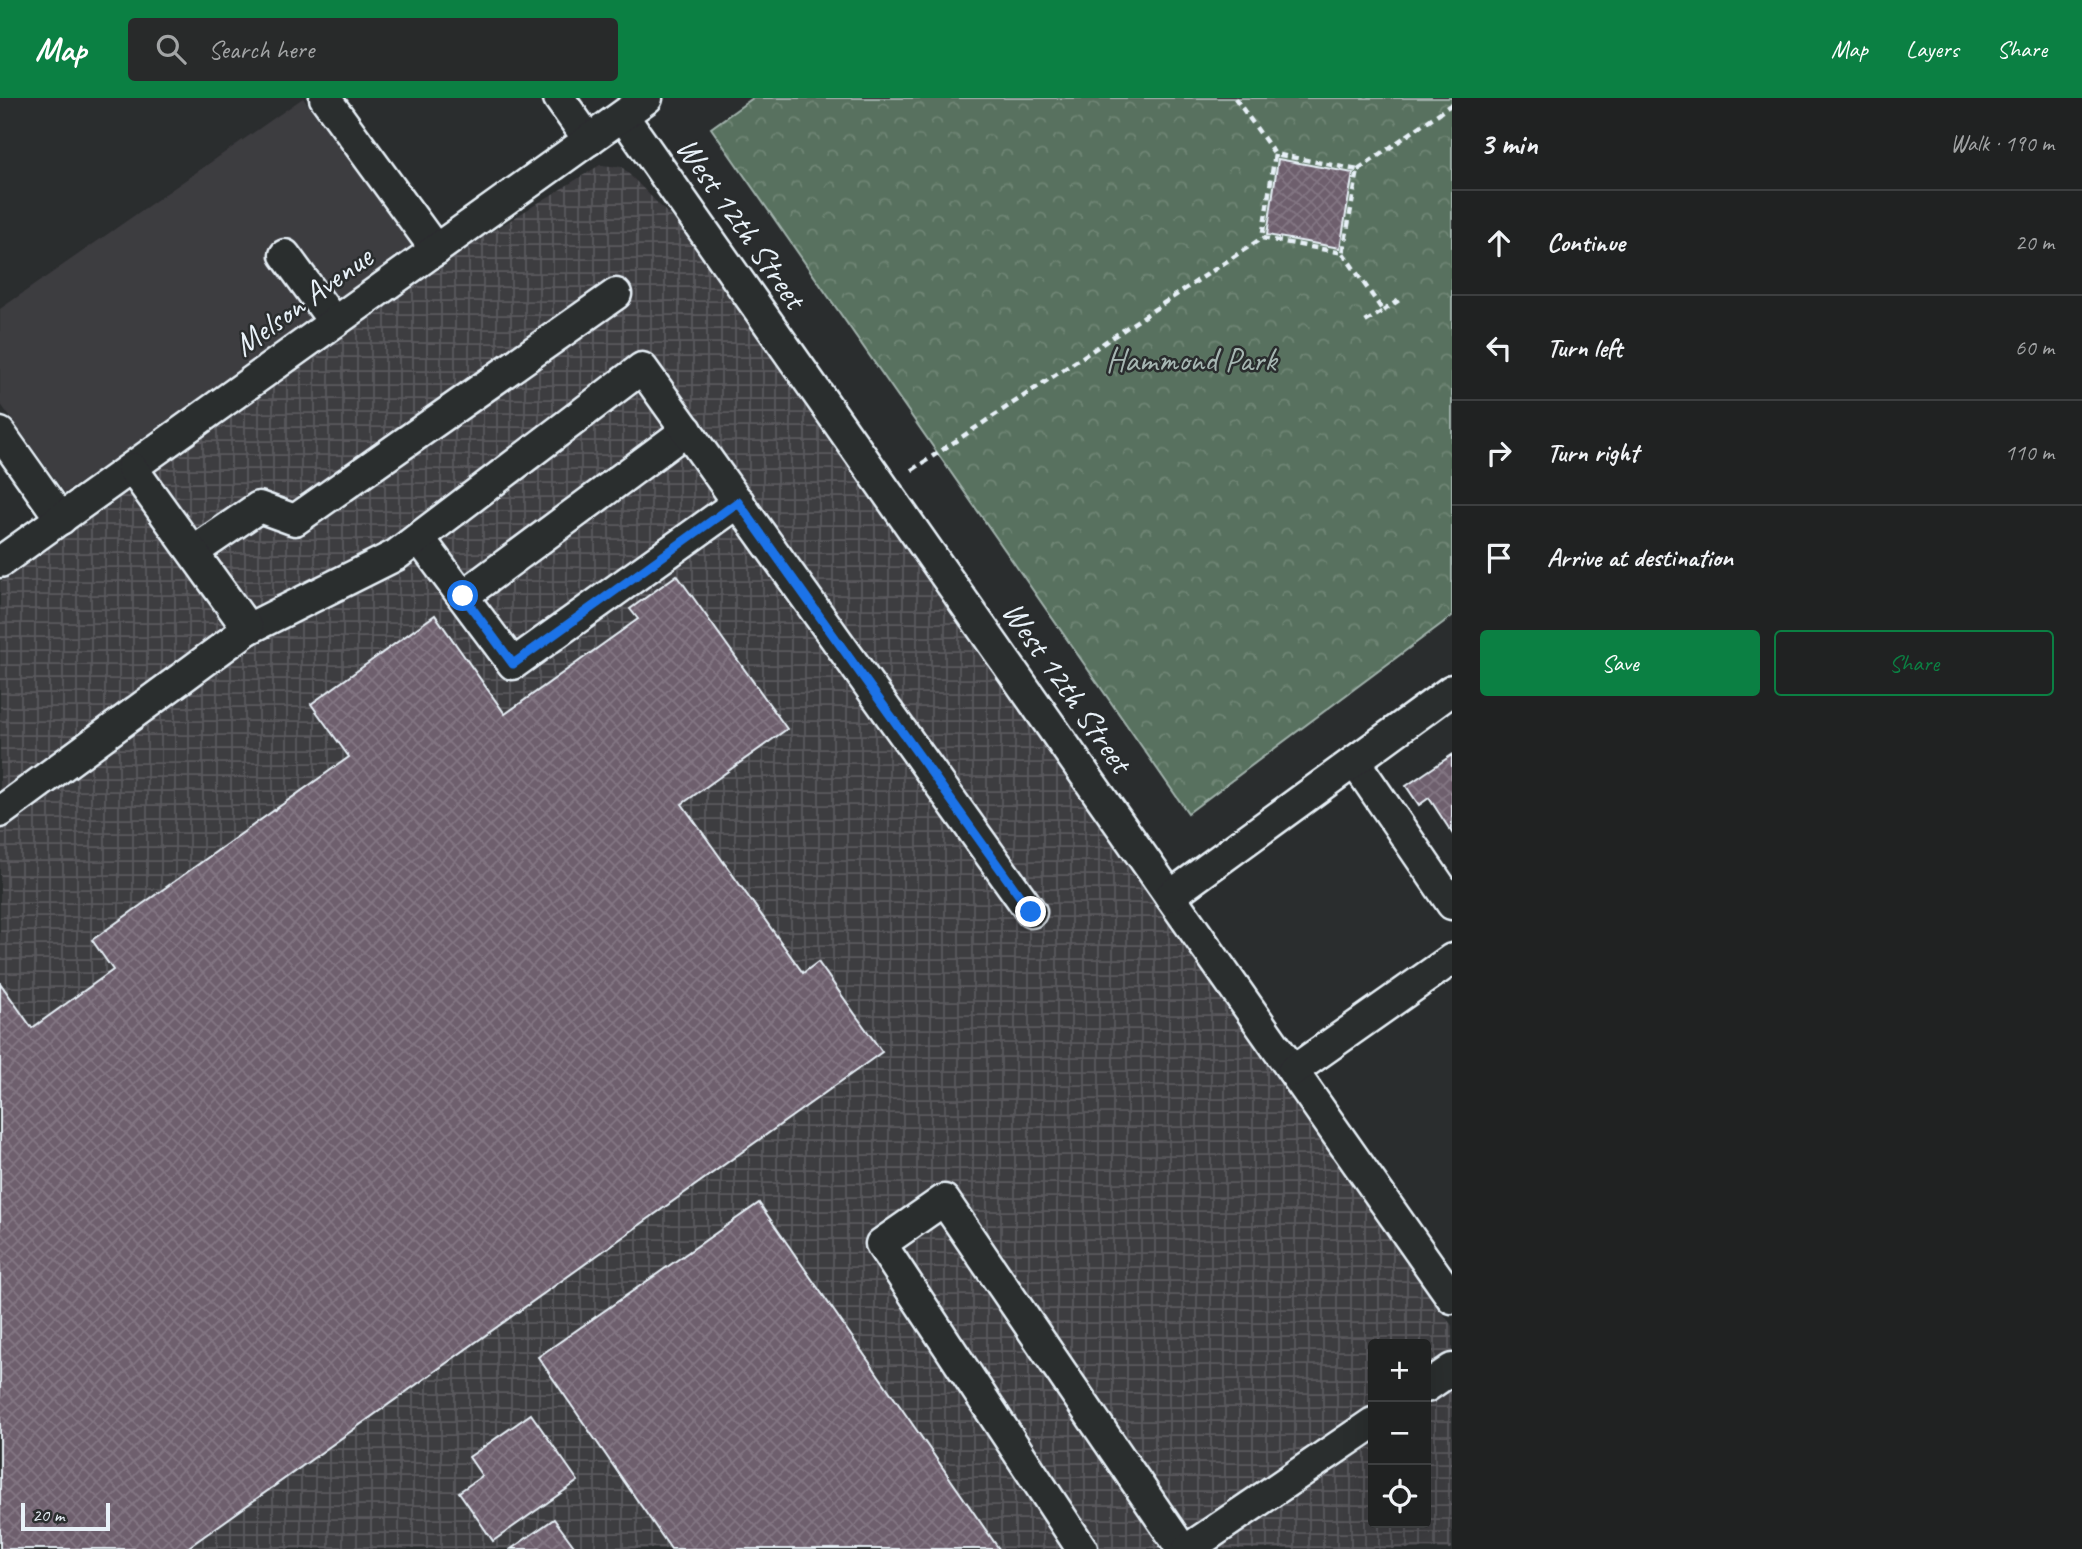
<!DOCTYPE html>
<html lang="en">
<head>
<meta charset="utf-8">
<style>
	:root { --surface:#202222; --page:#282a2a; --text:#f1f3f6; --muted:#a2a4a5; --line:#3d3f40; --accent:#0b8043 }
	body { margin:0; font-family:Caveat,sans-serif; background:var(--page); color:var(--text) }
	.controls { position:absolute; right:21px; bottom:21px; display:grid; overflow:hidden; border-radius:7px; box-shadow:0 7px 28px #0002 }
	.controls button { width:63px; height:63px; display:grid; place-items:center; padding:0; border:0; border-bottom:2px solid var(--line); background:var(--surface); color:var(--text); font:35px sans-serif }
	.scale { position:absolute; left:21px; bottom:18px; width:89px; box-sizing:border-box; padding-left:7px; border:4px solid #e8f1f8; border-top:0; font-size:19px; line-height:24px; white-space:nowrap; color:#e8f1f8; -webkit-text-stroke:5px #2a2d2e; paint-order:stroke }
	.stop { position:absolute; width:21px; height:21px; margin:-16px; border:5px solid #1a73e8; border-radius:50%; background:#fff }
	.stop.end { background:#1a73e8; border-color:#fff; box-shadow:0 2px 7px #0008 }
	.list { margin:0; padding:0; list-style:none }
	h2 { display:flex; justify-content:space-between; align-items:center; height:91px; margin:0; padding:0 28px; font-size:30px }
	h2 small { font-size:23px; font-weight:400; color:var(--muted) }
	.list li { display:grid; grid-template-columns:46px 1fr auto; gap:21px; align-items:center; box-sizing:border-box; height:105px; padding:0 28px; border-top:2px solid var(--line) }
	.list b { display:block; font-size:26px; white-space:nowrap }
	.list em { font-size:23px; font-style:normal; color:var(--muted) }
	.actions { display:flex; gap:14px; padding:21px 28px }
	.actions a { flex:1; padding:16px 0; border:2px solid var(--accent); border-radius:7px; text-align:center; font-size:24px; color:var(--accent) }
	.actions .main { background:var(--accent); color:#fff }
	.icon { flex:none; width:38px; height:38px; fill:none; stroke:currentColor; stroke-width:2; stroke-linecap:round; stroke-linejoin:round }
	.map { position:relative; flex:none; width:1452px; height:1451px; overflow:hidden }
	header { display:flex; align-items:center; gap:42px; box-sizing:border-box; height:98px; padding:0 35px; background:var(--accent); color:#fff }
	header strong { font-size:33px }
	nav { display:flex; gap:38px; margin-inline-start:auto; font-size:24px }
	.search { width:490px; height:63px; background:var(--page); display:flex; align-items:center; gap:18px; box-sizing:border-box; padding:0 24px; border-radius:7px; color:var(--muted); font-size:26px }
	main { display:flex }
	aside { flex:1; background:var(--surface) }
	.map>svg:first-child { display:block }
	.built { fill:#3e3c41 }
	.industrial { fill:url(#industrial-grid); fill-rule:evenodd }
	.forest { fill:url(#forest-crowns); stroke:#a0b1ab; stroke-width:2 }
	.building { fill:url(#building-cross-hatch); stroke:#e8f1f8; stroke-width:2 }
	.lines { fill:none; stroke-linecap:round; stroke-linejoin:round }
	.minor-casing { stroke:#e8f1f8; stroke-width:35 }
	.path { stroke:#e8f1f8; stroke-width:4.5; stroke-dasharray:7 5; stroke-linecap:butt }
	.minor { stroke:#2a2d2e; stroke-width:30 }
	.route { stroke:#1a73e8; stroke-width:9 }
	.labels { text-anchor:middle; stroke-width:5; stroke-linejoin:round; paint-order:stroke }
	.street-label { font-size:33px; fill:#e8f1f8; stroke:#2a2d2e }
	.park-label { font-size:33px; fill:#a7b7b3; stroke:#2a2d2e }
</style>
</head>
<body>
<header>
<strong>Map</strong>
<div class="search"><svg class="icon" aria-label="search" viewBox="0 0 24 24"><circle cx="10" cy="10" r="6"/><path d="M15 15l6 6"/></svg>Search here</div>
<nav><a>Map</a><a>Layers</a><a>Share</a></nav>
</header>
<main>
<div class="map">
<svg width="1452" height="1451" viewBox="0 0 1452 1451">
	<defs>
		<pattern id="industrial-grid" width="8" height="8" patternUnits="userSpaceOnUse" patternTransform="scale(1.75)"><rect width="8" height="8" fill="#3e3c41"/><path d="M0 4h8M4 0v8" fill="none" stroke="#5a595d"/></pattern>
		<pattern id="forest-crowns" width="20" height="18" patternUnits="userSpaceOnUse" patternTransform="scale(1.75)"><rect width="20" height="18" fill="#58715e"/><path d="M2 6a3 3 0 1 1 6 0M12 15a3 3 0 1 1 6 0" fill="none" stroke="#708676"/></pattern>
		<pattern id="building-cross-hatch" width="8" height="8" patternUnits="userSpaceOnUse" patternTransform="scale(1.75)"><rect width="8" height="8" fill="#6e5f6d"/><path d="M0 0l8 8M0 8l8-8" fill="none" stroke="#837683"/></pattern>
	</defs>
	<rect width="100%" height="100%" fill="#2a2d2e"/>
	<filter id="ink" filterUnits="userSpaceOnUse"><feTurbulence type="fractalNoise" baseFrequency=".0143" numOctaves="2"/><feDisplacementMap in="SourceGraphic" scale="14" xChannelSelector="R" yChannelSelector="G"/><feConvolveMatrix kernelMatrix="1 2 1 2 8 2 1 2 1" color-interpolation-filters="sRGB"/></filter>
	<g filter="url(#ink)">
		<path class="built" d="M303,0L415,152L65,395L0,305V211Z"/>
		<path class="industrial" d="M600,67L622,69L682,130L1452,1228V1451H0V484L452,158ZM1373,1246H1426V1425H1373Z"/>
		<path class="forest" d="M753,0H1452V518L1188,715L711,30Z"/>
		<g class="building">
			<path d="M1278,61L1353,75L1340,150L1267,137Z"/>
			<path d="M677,477L787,631L682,706L803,875L818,864L882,954L186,1451H0V885L32,930L113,872L92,842L349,659L311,606L435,517L505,616L638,521L630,511Z"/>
			<path d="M1452,657V735L1429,700L1419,707L1406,688Z"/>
			<path d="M759,1105L999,1451H671L538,1259Z"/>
			<path d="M531,1316L578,1383L493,1443L459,1394L482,1378L469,1359Z"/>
			<path d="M554,1421L576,1451H511Z"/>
		</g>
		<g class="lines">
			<g class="minor-casing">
				<g id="minor">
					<path d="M325,0L436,152"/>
					<path d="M559,0L589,42"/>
					<path d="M623,18L1452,1200"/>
					<path d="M285,157L334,224"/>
					<path d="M0,335L61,421"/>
					<path d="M419,440L513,566L739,404"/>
					<path d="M193,454L259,409L295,422L616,196"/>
					<path d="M0,464L647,0"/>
					<path d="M463,498L687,332"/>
					<path d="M248,531L396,457L642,270L1031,814"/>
					<path d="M1355,664L1452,806"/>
					<path d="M0,714L248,531L132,370"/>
					<path d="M1170,798L1452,592"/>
					<path d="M1293,973L1452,861"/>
					<path d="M1426,1289L1452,1271"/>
					<path d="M1082,1451L881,1146L944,1102L1182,1451"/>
					<path d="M1188,1451L1373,1325"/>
				</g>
			</g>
			<g class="path">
				<path d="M1235,0L1275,56"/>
				<path d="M1358,72L1452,6"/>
				<path d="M1343,155L1383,213L1362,226"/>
				<path d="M1383,213L1402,200"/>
				<path d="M912,372L1262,140L1343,155L1358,72L1275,56L1262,140"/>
			</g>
			<use href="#minor" class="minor"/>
		</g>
	</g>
	<g class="lines" filter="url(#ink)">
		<path class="route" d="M463,498L513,566L738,404L1031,814"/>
	</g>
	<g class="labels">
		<g class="street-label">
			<text transform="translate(742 124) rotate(55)" y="12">West 12th Street</text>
			<text transform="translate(302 202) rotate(-36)" y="12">Melson Avenue</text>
			<text transform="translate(1068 588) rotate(55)" y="12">West 12th Street</text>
		</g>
		<g class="park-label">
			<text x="1191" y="273">Hammond Park</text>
		</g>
	</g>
</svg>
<div class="controls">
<button>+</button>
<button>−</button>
<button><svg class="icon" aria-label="locate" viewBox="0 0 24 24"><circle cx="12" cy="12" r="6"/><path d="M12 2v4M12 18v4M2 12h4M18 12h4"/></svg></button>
</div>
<div class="scale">20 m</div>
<div class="stop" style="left:463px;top:498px"></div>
<div class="stop end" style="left:1031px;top:814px"></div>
</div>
<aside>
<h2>3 min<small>Walk · 190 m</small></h2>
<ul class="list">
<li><svg class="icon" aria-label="ahead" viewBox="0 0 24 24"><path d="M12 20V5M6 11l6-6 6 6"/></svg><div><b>Continue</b></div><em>20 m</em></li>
<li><svg class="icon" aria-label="left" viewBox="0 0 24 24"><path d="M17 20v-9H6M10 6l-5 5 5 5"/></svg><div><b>Turn left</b></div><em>60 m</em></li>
<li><svg class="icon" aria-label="right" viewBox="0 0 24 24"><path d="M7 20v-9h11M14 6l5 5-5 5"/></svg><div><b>Turn right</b></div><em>110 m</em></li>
<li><svg class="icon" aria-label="arrive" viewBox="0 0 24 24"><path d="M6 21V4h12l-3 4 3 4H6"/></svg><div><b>Arrive at destination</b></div></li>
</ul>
<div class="actions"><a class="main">Save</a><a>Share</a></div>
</aside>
</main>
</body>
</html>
